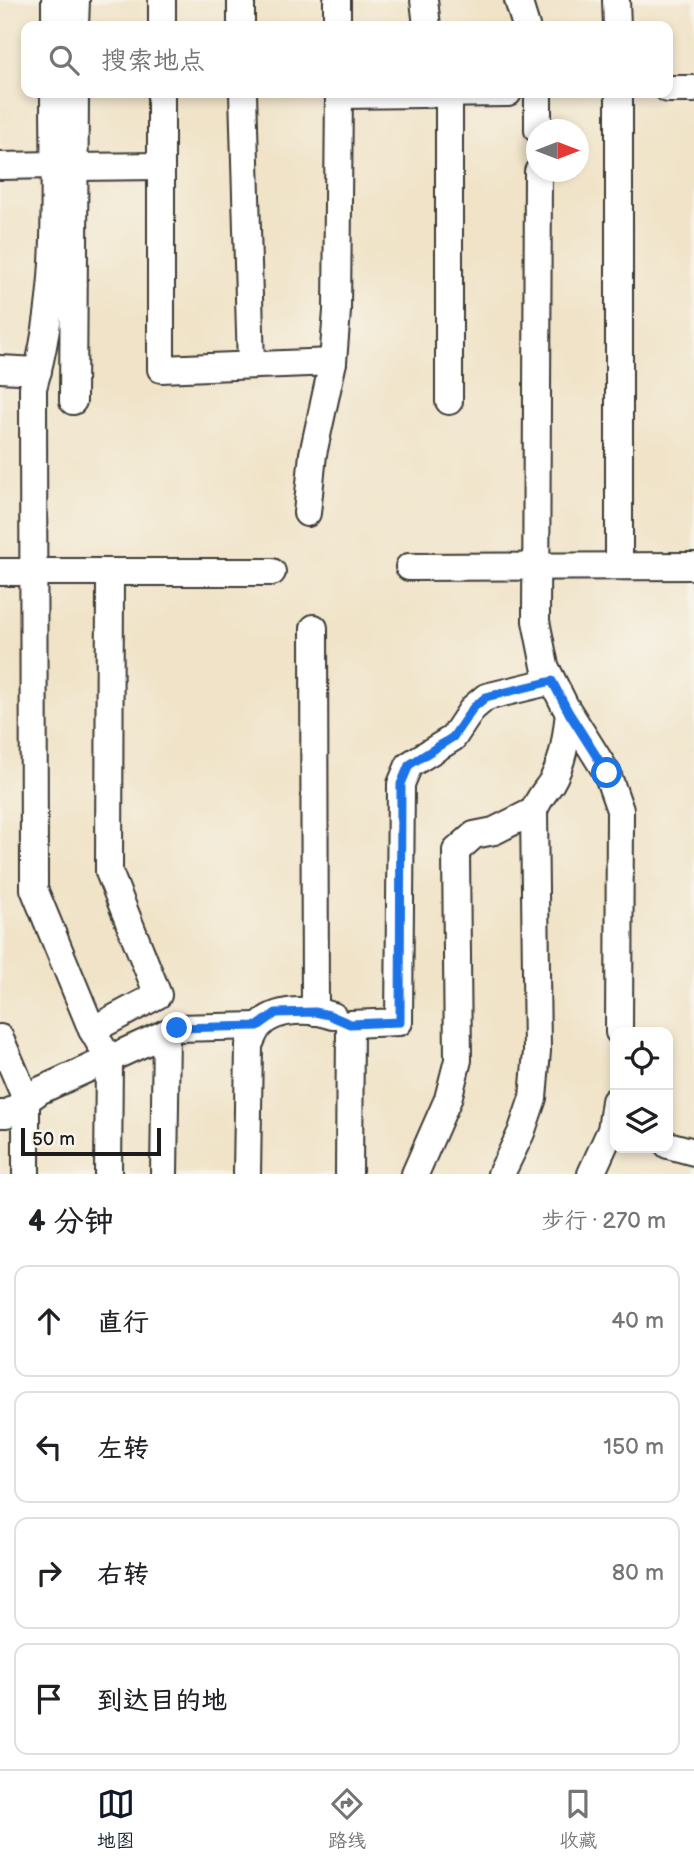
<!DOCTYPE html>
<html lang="zh">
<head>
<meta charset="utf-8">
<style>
	:root { --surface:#fff; --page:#f6f6f6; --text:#202124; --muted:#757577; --line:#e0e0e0; --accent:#111827 }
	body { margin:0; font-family:"Balsamiq Sans","LXGW WenKai TC",sans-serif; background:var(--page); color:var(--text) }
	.controls { position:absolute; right:21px; bottom:21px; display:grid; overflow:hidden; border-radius:14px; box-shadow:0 4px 10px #0003 }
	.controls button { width:63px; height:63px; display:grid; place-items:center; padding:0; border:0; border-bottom:2px solid var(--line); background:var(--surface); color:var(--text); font:35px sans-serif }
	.compass { position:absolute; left:526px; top:119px; width:63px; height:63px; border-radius:50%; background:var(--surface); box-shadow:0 4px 10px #0003; rotate:90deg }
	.scale { position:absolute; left:21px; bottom:18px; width:140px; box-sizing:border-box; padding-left:7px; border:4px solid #1c1c1c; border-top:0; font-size:19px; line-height:24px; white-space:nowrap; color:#1c1c1c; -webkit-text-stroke:5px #f7f3e8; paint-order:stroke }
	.stop { position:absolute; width:21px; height:21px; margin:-16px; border:5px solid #1a73e8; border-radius:50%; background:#fff }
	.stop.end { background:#1a73e8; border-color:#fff; box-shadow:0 2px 7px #0008 }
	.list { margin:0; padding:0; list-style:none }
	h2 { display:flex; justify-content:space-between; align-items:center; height:91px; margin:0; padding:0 28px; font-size:30px }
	h2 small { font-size:23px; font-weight:400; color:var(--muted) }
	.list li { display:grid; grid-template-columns:46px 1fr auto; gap:21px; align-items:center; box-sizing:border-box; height:112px; margin:0 14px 14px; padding:0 14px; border:2px solid var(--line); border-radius:14px }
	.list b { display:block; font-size:26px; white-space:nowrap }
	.list em { font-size:23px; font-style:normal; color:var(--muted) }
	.icon { flex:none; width:38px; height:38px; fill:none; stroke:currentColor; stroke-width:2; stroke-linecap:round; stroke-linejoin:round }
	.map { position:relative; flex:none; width:694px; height:1174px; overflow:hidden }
	.search { position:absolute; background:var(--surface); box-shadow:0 4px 10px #0003; left:21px; right:21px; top:21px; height:77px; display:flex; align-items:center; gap:18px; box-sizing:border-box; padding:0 24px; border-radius:14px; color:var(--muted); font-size:26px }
	.sheet { height:595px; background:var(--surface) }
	nav { display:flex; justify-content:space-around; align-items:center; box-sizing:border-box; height:98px; border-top:2px solid var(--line); background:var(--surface); font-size:19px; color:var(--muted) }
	nav a { display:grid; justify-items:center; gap:4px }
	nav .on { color:var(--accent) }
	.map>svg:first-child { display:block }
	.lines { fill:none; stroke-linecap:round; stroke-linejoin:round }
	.minor-casing { stroke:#3c3a36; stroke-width:30 }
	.minor { stroke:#fff; stroke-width:26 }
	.route { stroke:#1a73e8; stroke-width:9 }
</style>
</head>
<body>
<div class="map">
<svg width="694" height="1174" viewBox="0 0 694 1174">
	<rect width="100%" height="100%" fill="#f7f3e8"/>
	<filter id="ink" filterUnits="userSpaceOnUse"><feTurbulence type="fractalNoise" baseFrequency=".0143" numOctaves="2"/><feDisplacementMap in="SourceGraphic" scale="14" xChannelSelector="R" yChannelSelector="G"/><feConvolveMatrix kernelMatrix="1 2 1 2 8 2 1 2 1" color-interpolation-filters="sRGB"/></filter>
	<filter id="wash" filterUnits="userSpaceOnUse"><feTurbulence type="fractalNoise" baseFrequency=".00686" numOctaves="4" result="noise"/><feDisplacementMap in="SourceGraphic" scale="28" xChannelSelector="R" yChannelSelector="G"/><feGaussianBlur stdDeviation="1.57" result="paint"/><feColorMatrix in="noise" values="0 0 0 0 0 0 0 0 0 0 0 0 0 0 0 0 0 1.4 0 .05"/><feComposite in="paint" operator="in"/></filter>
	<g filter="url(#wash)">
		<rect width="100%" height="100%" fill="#f0e3c7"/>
	</g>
	<g filter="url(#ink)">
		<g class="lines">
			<g class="minor-casing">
				<g id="minor">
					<path d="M241,0V26"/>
					<path d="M337,0V26"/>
					<path d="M424,0L427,26"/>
					<path d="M518,0L526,26"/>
					<path d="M616,0L617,26"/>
					<path d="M55,26V0"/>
					<path d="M75,26L76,0"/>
					<path d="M162,26V0"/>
					<path d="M668,89H694"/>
					<path d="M54,93C54,191 61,292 33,388L34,889L92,1030L109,1059L108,1174"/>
					<path d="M161,93V369L333,362"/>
					<path d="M243,93L251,365"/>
					<path d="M619,93V566"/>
					<path d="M339,95L508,93"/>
					<path d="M538,130V93"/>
					<path d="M0,166L54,165"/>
					<path d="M75,167L160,166"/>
					<path d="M538,172L536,621L545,666L565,706L607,773L620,810L619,1032"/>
					<path d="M0,369L38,371"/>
					<path d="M73,401L75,93"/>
					<path d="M449,401V93"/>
					<path d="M307,513L313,454L333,362L337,311L339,93"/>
					<path d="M409,567L694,566"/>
					<path d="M0,572H272"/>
					<path d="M314,628L315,1012"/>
					<path d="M92,1030L158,995L109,872L110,572"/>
					<path d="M0,1038L26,1099V1174"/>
					<path d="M0,1114H7L41,1090L177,1028L258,1026"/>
					<path d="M668,1145L694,1152"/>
					<path d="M164,1174L166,1033"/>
					<path d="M247,1174L249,1045C252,1039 255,1030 260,1025C276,1008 311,1008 333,1016"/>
					<path d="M349,1174L350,1024L399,1022L401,784L409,765L453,738L473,708L486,697L552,681"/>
					<path d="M415,1174L448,1099L458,1060L456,851L474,835L494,831L534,811"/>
					<path d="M501,1174L521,1133L533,1098L537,1051L534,811C538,799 544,793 551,783C564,761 566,737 569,713"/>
					<path d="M591,1174L611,1130L615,1101"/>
				</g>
			</g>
			<use href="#minor" class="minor"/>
		</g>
	</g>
	<g class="lines" filter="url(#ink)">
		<path class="route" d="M177,1028L258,1026L276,1013L315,1012L329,1015L350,1024L400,1022L401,784L409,765L453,737L473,708L486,697L552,681L569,713L607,773"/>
	</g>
</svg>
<div class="controls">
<button><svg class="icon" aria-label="locate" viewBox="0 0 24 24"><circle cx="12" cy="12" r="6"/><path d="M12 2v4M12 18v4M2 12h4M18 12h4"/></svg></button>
<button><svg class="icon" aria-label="layers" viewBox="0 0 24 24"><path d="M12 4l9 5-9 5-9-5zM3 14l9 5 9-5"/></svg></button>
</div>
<svg class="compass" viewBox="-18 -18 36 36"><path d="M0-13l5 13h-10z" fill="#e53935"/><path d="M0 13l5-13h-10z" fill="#757577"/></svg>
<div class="scale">50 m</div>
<div class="stop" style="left:607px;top:773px"></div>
<div class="stop end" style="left:177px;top:1028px"></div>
<div class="search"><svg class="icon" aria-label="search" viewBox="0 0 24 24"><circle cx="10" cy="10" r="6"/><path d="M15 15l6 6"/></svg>搜索地点</div>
</div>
<section class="sheet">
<h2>4 分钟<small>步行 · 270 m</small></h2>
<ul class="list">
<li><svg class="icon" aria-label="ahead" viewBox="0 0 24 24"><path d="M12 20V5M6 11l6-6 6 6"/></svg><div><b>直行</b></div><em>40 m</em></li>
<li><svg class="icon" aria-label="left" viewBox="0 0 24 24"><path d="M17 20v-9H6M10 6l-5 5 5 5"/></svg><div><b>左转</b></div><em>150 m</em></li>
<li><svg class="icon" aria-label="right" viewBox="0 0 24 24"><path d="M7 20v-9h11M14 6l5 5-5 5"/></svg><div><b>右转</b></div><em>80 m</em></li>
<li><svg class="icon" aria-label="arrive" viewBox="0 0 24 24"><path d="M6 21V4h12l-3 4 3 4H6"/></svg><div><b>到达目的地</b></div></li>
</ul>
</section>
<nav>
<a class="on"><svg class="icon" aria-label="map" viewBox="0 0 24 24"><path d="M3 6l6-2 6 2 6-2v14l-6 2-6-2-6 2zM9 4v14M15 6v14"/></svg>地图</a>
<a><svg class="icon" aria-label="directions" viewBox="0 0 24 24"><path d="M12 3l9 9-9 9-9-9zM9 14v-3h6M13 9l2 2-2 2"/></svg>路线</a>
<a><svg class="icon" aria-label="saved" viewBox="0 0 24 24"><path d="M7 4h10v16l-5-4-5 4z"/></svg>收藏</a>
</nav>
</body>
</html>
